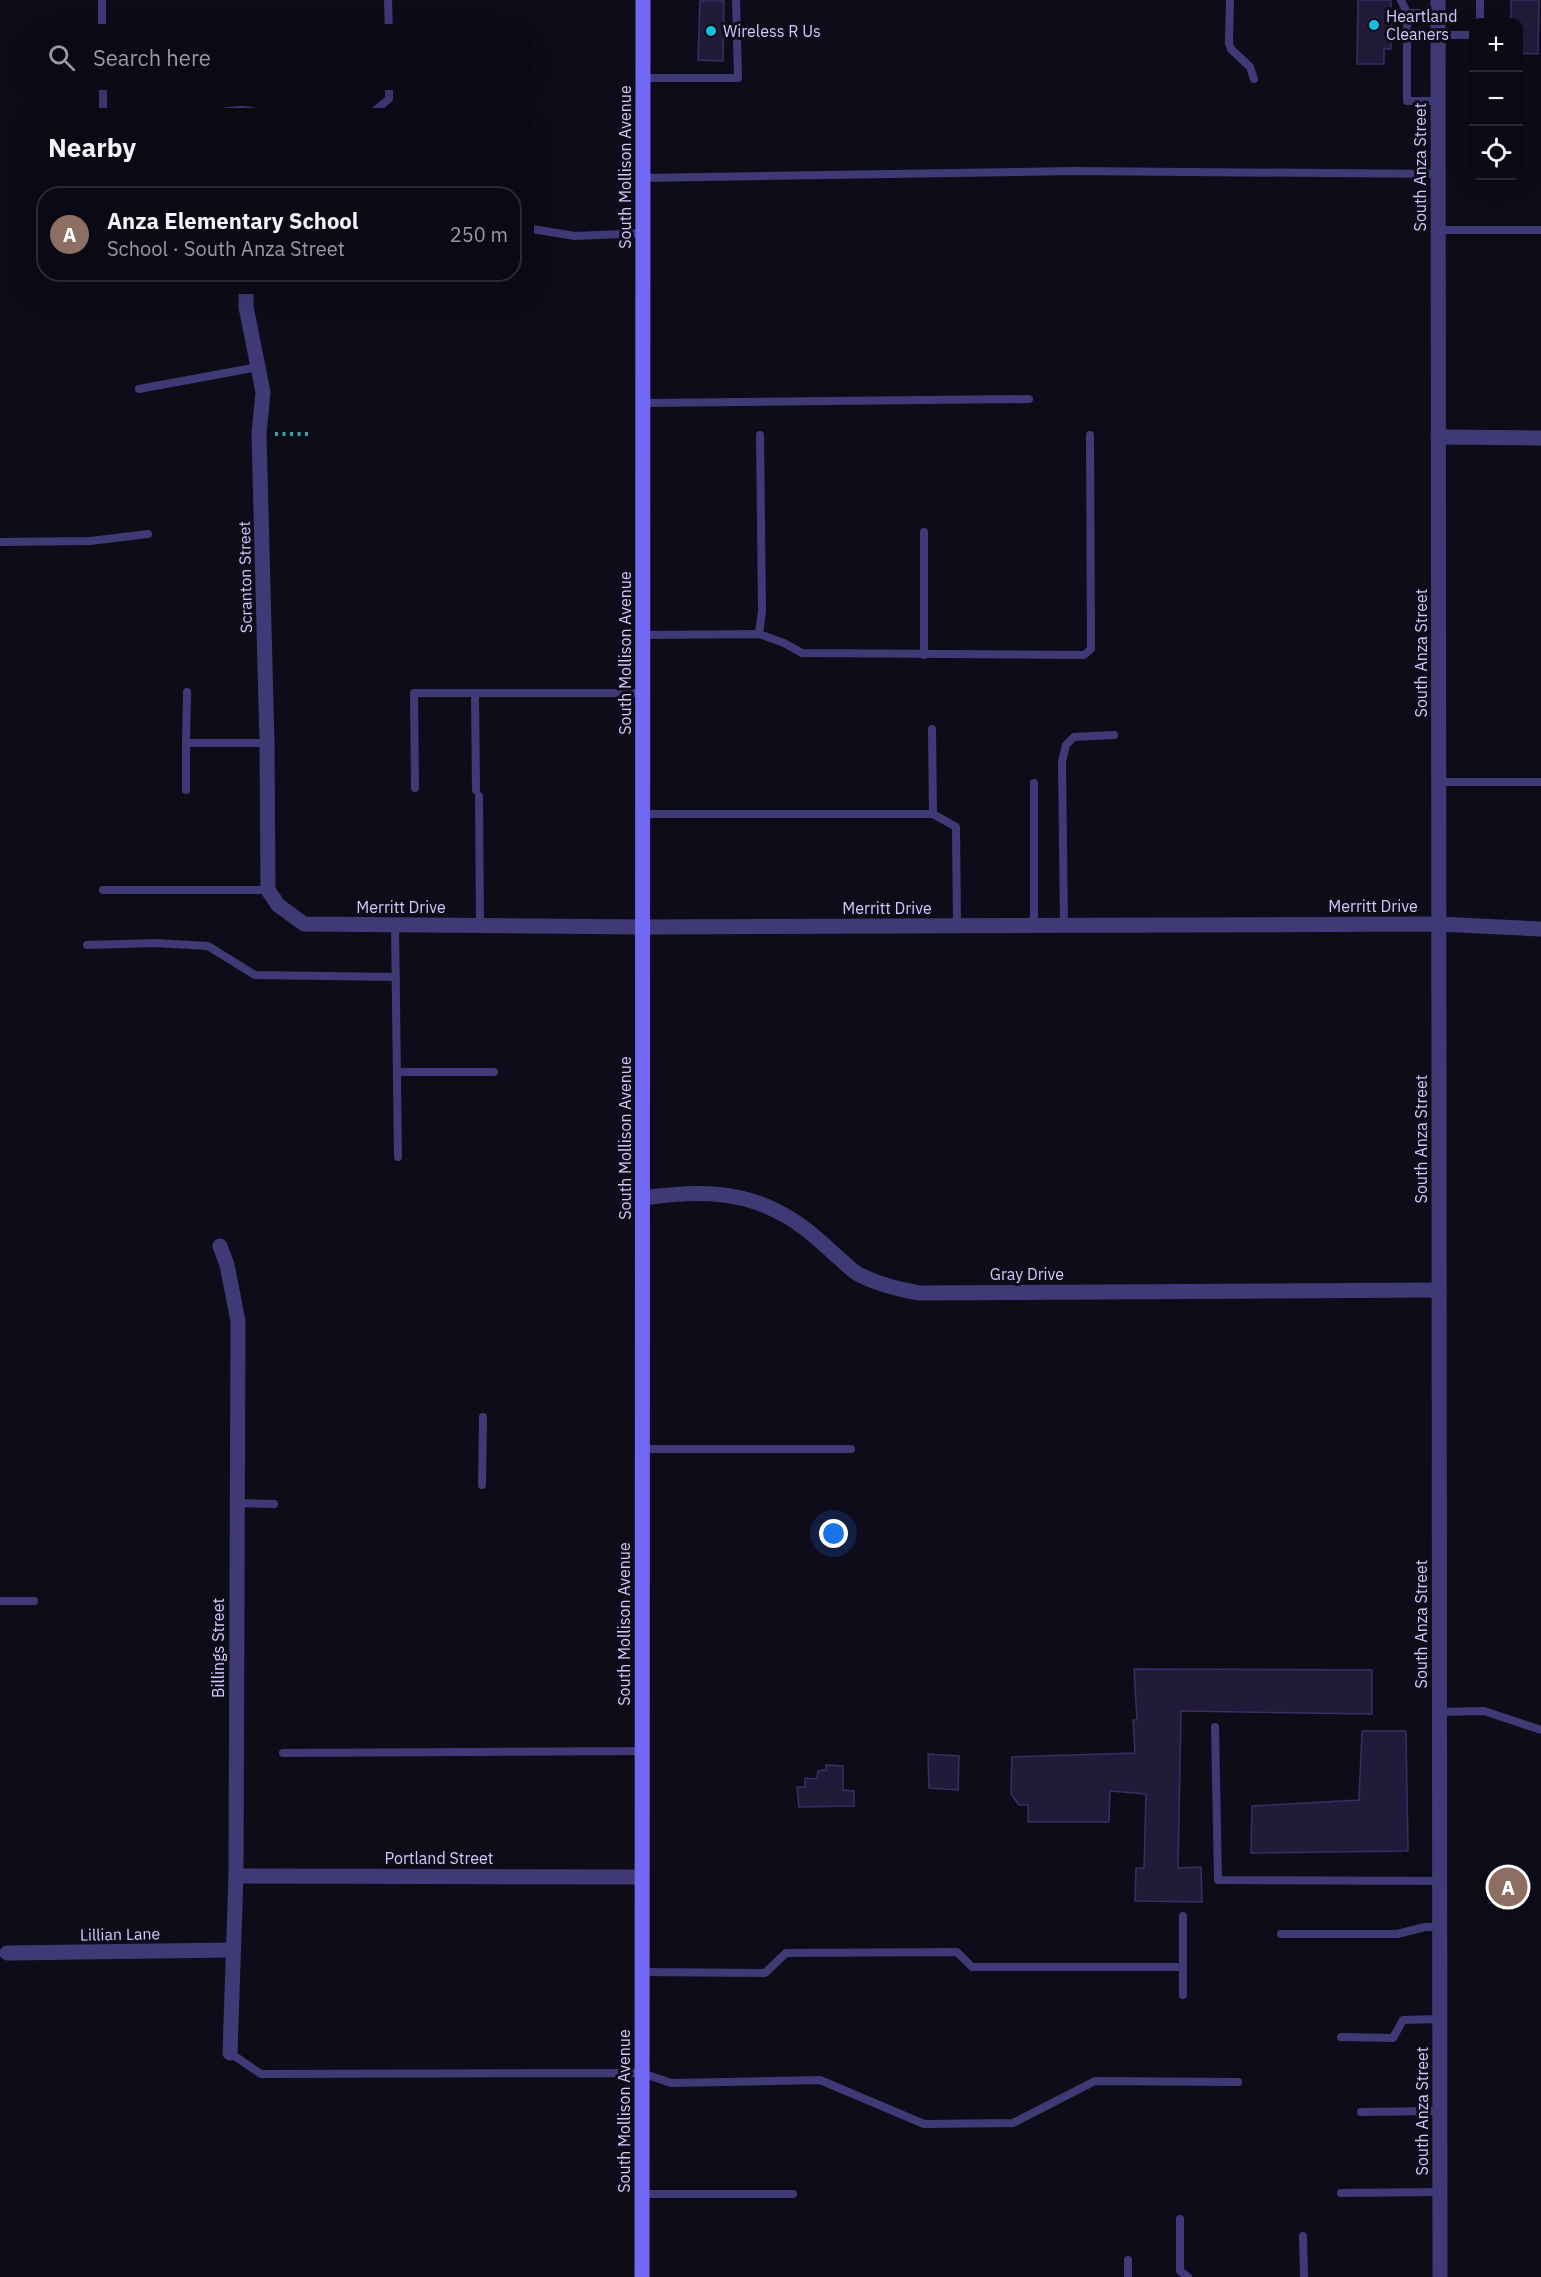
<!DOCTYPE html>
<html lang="en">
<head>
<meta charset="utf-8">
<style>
	:root { --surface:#0b0914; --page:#14121d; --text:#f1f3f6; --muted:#9a9aa0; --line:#2b2a34; --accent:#11c1df }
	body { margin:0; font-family:"IBM Plex Sans",sans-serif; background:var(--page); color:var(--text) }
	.controls { position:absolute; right:18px; top:18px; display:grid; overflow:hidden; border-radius:12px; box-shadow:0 6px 24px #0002 }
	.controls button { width:54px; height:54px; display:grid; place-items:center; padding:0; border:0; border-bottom:2px solid var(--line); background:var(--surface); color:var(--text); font:30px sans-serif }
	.you { position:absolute; left:834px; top:1534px; width:21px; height:21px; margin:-15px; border:4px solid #fff; border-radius:50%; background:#1a73e8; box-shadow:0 0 0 9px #1a73e833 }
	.badge { display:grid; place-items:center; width:39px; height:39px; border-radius:50%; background:var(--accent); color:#fff; font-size:20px; font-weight:700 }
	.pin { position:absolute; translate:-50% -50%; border:3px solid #fff; box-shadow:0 2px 6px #0006 }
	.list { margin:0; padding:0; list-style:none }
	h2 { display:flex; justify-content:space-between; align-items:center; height:78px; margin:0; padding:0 24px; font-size:26px }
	h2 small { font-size:20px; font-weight:400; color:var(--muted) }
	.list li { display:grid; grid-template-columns:39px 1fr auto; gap:18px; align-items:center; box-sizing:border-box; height:96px; margin:0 12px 12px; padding:0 12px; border:2px solid var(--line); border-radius:24px }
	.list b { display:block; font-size:22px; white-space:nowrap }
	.list p { margin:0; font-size:20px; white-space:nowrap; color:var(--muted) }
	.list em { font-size:20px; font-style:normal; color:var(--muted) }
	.icon { flex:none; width:33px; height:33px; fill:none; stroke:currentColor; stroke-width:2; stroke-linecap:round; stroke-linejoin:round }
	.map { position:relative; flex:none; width:1541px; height:2277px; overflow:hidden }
	.search { position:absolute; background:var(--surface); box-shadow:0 6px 24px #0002; left:24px; top:24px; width:510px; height:66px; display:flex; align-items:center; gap:15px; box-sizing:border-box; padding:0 21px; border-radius:33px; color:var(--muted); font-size:22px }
	.panel { position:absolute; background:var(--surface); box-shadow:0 6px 24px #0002; left:24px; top:108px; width:510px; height:186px; border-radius:24px }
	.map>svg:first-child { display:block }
	.building { fill:#211a39; stroke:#3b2d64; stroke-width:1.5 }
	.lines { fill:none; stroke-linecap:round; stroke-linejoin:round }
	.path { stroke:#35a3a1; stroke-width:4; stroke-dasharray:3 4.5; stroke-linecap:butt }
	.lane { stroke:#3f3a76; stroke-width:8 }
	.street { stroke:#3f3a76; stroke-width:15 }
	.secondary { stroke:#7268f3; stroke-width:15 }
	.poi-dot { fill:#11c1df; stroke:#0f0c1a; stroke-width:2 }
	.labels { text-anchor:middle; stroke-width:6; stroke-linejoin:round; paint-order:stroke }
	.poi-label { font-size:16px; fill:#d1c9fb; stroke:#0f0c1a; text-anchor:start }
	.street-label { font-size:16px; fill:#d1c9fb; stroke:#0f0c1a }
</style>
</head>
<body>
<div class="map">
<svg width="1541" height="2277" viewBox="0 0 1541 2277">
	<rect width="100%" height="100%" fill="#0f0c1a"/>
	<g class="building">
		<path d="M1358,0H1391V49H1384V64H1357Z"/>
		<path d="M1511,0H1539L1538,54L1518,53V22H1511Z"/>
		<path d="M700,1H724L723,61L698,60Z"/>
		<path d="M1134,1669L1372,1670V1714L1181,1711L1178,1868L1201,1867L1202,1902L1135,1901L1136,1868H1144L1146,1794L1110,1791L1109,1822H1028V1805H1019L1011,1794L1012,1757L1135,1753L1133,1720H1137Z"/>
		<path d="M1362,1731H1406L1408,1851L1251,1853L1252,1806L1359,1800Z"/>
		<path d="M928,1754L959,1756L958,1790L929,1788Z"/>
		<path d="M826,1765L843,1766V1790L854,1791V1806L799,1807L797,1787H805V1778L817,1779L818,1771L826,1770Z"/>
	</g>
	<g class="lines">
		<path class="path" d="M275,434H308"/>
		<g class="lane">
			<path d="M102,0V34"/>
			<path d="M388,0L389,34"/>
			<path d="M1230,0L1229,43L1231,49L1250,67L1254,79"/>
			<path d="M1401,0L1407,13V101H1438"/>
			<path d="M1480,0V22"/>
			<path d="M1407,13H1438"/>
			<path d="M1438,35H1474"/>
			<path d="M643,78H738L736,0"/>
			<path d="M103,80V116"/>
			<path d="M213,116C233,107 249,109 269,116"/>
			<path d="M368,116L389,99V80"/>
			<path d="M643,178L1074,171L1438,174"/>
			<path d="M526,228L575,236L643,233"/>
			<path d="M1438,230H1541"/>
			<path d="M139,389L258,367"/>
			<path d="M643,403L1029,399"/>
			<path d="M924,532V655"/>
			<path d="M0,542L90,541L148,534"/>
			<path d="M759,634L762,611L760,435"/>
			<path d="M643,635L759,634L784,643L802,653L1084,655L1091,649L1090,435"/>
			<path d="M475,693L476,790"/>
			<path d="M186,743L187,692"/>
			<path d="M1439,782H1541"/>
			<path d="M1034,783V926"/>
			<path d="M415,788L414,693H643"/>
			<path d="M186,790V743H267"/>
			<path d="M479,796L480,926"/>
			<path d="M643,814H933L932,729"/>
			<path d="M933,814L956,827L957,926"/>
			<path d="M103,890H268"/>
			<path d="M395,925L398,1157"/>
			<path d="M1064,926L1062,762L1066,745L1074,737L1114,735"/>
			<path d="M87,945L155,943L208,946L255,975L396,977"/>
			<path d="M397,1072H494"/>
			<path d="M643,1449H851"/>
			<path d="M482,1485L483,1417"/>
			<path d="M237,1503L274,1504"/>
			<path d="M0,1601H34"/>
			<path d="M1439,1712L1484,1711L1541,1730"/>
			<path d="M1215,1727L1218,1880L1439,1881"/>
			<path d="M283,1753L642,1751"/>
			<path d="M1183,1916V1967"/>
			<path d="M1281,1934H1397L1425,1927H1439"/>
			<path d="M642,1972L765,1973L786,1953L957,1952L972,1967H1183V1995"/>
			<path d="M1341,2037L1393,2038L1403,2020L1439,2019"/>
			<path d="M230,2053L261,2074L642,2073L671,2083L820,2080L924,2124L1013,2123L1095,2081L1238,2082"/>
			<path d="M1361,2112L1440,2111"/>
			<path d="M1341,2193L1440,2192"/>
			<path d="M642,2194H793"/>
			<path d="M1180,2219V2271L1188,2277"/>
			<path d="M1303,2236L1304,2277"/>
			<path d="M1128,2260V2277"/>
		</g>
		<g class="street">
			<path d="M1438,0L1440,2277"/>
			<path d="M246,286V307L263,392L259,434L267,743L268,890L278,905L304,924L643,927L1438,924L1541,929"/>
			<path d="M1438,437L1541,438"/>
			<path d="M643,1198C694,1191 741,1189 786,1216C806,1227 823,1244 840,1259C846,1264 851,1270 858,1274C877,1284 897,1289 919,1293L1439,1290"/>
			<path d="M220,1246L227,1265L238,1321L236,1876L230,2053"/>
			<path d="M236,1876L641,1877"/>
			<path d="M7,1953L233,1950"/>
		</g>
		<path class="secondary" d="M642,2277L643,0"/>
	</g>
	<g class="poi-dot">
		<circle cx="1374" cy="25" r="6"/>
		<circle cx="711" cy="31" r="6"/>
	</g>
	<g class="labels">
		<g class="poi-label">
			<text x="1386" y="22">Heartland<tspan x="1386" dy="18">Cleaners</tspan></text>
			<text x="723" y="37">Wireless R Us</text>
		</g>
		<g class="street-label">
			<text transform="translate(625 167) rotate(-90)" y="6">South Mollison Avenue</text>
			<text transform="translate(1420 167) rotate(-90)" y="6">South Anza Street</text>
			<text transform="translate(245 577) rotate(-91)" y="6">Scranton Street</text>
			<text transform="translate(625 653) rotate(-90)" y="6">South Mollison Avenue</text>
			<text transform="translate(1421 653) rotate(-90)" y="6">South Anza Street</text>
			<text x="1373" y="912">Merritt Drive</text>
			<text x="401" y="913">Merritt Drive</text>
			<text x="887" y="914">Merritt Drive</text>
			<text transform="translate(625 1138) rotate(-90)" y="6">South Mollison Avenue</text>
			<text transform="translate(1421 1139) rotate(-90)" y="6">South Anza Street</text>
			<text x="1027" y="1280">Gray Drive</text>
			<text transform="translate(624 1624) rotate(-90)" y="6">South Mollison Avenue</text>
			<text transform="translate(1421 1624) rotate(-90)" y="6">South Anza Street</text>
			<text transform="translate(218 1648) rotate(-90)" y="6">Billings Street</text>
			<text x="439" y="1864">Portland Street</text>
			<text transform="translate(120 1934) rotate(-1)" y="6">Lillian Lane</text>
			<text transform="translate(624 2111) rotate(-90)" y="6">South Mollison Avenue</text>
			<text transform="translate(1422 2111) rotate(-90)" y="6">South Anza Street</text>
		</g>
	</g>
</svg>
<div class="controls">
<button>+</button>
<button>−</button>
<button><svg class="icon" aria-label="locate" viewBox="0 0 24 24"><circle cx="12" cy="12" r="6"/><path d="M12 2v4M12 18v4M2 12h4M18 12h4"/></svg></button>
</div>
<div class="you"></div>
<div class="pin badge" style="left:1508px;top:1887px;background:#8d6e63">A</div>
<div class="search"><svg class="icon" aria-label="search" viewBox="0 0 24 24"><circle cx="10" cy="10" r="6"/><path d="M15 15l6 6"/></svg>Search here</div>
<section class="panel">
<h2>Nearby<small></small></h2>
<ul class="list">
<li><span class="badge" style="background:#8d6e63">A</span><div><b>Anza Elementary School</b><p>School · South Anza Street</p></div><em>250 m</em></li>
</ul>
</section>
</div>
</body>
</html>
